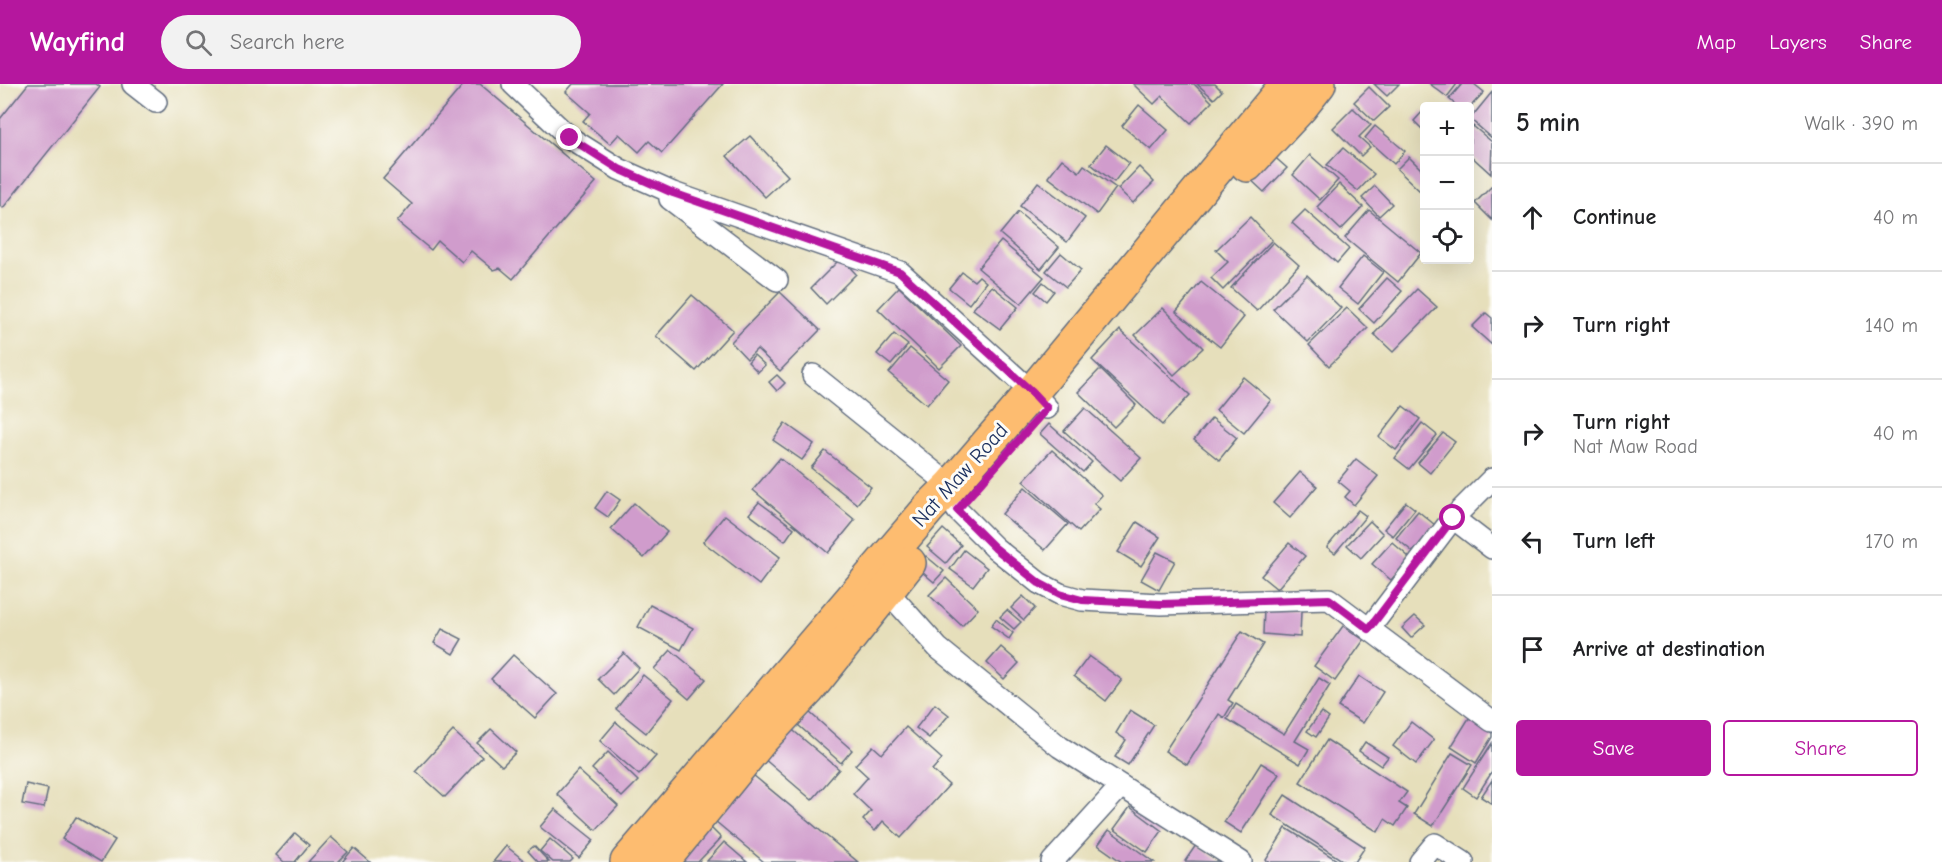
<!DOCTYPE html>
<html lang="en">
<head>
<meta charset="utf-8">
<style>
	:root { --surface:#fff; --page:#f2f2f2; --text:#202124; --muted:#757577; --line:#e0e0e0; --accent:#b5179e }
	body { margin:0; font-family:"Comic Neue",sans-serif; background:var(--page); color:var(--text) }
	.controls { position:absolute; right:18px; top:18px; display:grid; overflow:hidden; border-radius:6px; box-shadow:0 6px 24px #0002 }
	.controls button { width:54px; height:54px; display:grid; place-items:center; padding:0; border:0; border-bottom:2px solid var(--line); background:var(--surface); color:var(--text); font:30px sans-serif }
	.stop { position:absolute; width:18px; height:18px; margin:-14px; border:4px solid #b5179e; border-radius:50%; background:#fff }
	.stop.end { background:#b5179e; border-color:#fff; box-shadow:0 2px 6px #0008 }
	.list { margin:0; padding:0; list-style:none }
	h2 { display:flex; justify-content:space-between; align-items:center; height:78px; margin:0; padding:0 24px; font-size:26px }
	h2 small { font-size:20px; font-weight:400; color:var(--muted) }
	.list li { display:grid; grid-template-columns:39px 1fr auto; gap:18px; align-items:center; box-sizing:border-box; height:108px; padding:0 24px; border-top:2px solid var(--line) }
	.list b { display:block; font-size:22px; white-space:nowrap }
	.list p { margin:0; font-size:20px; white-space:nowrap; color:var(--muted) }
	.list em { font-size:20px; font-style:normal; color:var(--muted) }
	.actions { display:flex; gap:12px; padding:18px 24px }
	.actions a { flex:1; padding:14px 0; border:2px solid var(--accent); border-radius:6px; text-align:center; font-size:21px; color:var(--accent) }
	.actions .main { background:var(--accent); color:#fff }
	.icon { flex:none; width:33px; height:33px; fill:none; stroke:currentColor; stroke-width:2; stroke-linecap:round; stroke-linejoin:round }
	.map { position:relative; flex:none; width:1492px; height:778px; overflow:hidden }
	header { display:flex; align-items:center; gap:36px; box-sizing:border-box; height:84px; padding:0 30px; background:var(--accent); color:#fff }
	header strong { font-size:28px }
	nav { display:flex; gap:33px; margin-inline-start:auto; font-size:21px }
	.search { width:420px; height:54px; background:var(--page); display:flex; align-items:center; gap:15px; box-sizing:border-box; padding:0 21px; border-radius:33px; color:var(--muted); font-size:22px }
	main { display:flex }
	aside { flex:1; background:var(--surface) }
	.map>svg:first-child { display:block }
	.building { fill:#d09ccc }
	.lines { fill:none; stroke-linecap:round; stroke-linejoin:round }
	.street-casing { stroke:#626d7f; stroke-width:24 }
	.primary-casing { stroke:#626d7f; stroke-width:36 }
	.street { stroke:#fff; stroke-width:21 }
	.primary { stroke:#fdbc70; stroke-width:33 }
	.route { stroke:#b5179e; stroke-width:8 }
	.labels { text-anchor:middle; stroke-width:6; stroke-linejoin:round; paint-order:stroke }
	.street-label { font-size:21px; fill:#1b2f5e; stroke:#fdfcf7 }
</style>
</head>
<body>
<header>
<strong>Wayfind</strong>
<div class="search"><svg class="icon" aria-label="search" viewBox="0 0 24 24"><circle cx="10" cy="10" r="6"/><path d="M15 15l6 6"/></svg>Search here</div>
<nav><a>Map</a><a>Layers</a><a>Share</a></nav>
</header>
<main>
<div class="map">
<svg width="1492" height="778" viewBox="0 0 1492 778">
	<rect width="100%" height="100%" fill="#fdfcf7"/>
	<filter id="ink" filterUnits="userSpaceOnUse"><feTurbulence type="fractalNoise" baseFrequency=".0167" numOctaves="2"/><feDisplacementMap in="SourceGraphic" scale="12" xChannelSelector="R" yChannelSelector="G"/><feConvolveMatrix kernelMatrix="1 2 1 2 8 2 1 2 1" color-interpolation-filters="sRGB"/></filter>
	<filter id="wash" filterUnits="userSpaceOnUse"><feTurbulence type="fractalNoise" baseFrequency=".008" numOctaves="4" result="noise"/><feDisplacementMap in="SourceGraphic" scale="24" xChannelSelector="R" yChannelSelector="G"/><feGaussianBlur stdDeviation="1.35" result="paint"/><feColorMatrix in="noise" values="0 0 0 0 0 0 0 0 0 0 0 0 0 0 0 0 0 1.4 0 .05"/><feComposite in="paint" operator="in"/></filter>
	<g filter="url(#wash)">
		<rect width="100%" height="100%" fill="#e6dfbb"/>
		<g id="blocks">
			<g class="building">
				<path d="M28,0H96L100,3L3,124L0,121V35Z"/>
				<path d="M464,0H480L596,98L513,195L500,184L494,186L471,167L462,178L438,157L431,166L397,138L412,120L383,95Z"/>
				<path d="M573,0H723L662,69L649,57L639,68L619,50L610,60L583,37L590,29L566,8Z"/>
				<path d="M1133,0H1194L1212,18L1191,39L1162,12L1154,20Z"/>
				<path d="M1197,0H1215L1222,7L1214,15Z"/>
				<path d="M1374,0H1399L1387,12Z"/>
				<path d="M1430,0H1457L1447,13Z"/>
				<path d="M1462,0H1474L1484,8L1471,22H1457L1449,15Z"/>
				<path d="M1369,3L1389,23L1374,37L1354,18Z"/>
				<path d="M1492,8V54L1470,35Z"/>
				<path d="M1139,21L1168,46L1151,66L1122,42Z"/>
				<path d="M1353,24L1371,41L1359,53L1370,63L1361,72L1333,44Z"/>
				<path d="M1424,26V47L1414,37Z"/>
				<path d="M1375,42L1405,67L1394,80L1365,54Z"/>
				<path d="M1473,42L1492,58L1491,90L1470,71V46Z"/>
				<path d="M750,52L788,92L765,113L727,72Z"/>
				<path d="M1106,61L1129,79L1114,98L1091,80Z"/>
				<path d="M1343,64L1374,90L1358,107L1327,81Z"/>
				<path d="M1270,69L1287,84L1264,108L1248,93Z"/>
				<path d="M1310,71L1338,96L1320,116L1293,91Z"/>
				<path d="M1409,73L1424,88V105L1421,108L1397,85Z"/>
				<path d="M1062,75L1079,88L1084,81L1116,104L1097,130L1048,93Z"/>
				<path d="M1139,83L1154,98L1133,119L1118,105Z"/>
				<path d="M1038,98L1085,134L1067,158L1020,122Z"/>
				<path d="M1339,100L1363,123L1341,146L1317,123Z"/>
				<path d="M1375,102L1392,120L1379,132L1362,114Z"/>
				<path d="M1492,102V136L1475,119Z"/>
				<path d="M1305,126L1349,165L1337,179L1292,139Z"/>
				<path d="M1369,126L1421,169L1398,198L1345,154Z"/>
				<path d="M1018,128L1059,163L1041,185L1000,150Z"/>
				<path d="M1250,133L1272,156L1223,206L1211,194L1228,178L1216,166Z"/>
				<path d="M1001,157L1044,193L1021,220L978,184Z"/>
				<path d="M1273,158L1299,181L1257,227L1231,204Z"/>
				<path d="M1061,169L1081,186L1066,203L1046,187Z"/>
				<path d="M1363,172L1383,188L1358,220L1338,204Z"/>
				<path d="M841,174L856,190L826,220L811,204Z"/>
				<path d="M962,188L974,197L979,192L986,198L969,220L949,204Z"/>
				<path d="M1307,191L1341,224L1308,258L1273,225Z"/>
				<path d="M1387,194L1402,207L1374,239L1359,225Z"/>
				<path d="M1043,198L1054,207L1046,217L1035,208Z"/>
				<path d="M1201,198L1244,233L1220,263L1176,228Z"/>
				<path d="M992,202L1018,223L1000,245L973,225Z"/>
				<path d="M899,203L961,262L939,284L878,225Z"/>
				<path d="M1417,205L1437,223L1393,268L1374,250Z"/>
				<path d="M780,208L820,246L780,287L757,265L747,275L731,258Z"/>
				<path d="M692,211L733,246L696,287L656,252Z"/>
				<path d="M1163,224L1203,264L1174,291L1135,251Z"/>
				<path d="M1347,224L1368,244L1329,282L1309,261Z"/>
				<path d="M1486,229L1492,234V261L1472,243Z"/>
				<path d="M1120,246L1190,311L1162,341L1092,276Z"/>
				<path d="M894,250L908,261L891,281L877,270Z"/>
				<path d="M910,264L948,296L927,321L889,289Z"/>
				<path d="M754,271L765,281L758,288L748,278Z"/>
				<path d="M1100,285L1136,321L1114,343L1078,308Z"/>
				<path d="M777,291L785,299L777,307L769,298Z"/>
				<path d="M1243,293L1271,316L1244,349L1216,326Z"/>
				<path d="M1403,322L1420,335L1396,366L1379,353Z"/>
				<path d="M1085,324L1141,374L1120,397L1064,347Z"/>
				<path d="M1212,334L1237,354L1219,376L1194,356Z"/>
				<path d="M785,339L814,360L802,376L773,356Z"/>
				<path d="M1422,339L1437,351L1409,385L1395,374Z"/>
				<path d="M1049,340L1092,378L1083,388L1040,350Z"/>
				<path d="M1443,349L1455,358L1430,389L1418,379Z"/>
				<path d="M1052,366L1102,411L1094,420L1100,425L1079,448L1023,397Z"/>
				<path d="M825,367L871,403L857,420L811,384Z"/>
				<path d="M780,374L855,436L828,469L753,406Z"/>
				<path d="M1356,375L1378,392L1354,421L1345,413L1350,407L1338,397Z"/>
				<path d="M1300,388L1317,402L1290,434L1273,419Z"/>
				<path d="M1025,403L1068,440L1045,466L1002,430Z"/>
				<path d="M607,407L620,416L608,433L595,424Z"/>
				<path d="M759,418L794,444L785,457L749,430Z"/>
				<path d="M1406,418L1415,425L1393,452L1384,445Z"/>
				<path d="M634,419L667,448L644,474L611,445Z"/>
				<path d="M1358,426L1366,432L1335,469L1327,463Z"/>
				<path d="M1418,427L1435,441L1413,468L1396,454Z"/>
				<path d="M725,431L780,473L759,501L703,458Z"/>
				<path d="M1370,437L1383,450L1361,474L1347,461Z"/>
				<path d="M1137,438L1160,453L1141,482L1118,468Z"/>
				<path d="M943,445L961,461L946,479L927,463Z"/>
				<path d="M1392,458L1410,474L1391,496L1372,480Z"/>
				<path d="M1289,459L1305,472L1277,505L1261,492Z"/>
				<path d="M964,466L987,484L973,502L950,485Z"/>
				<path d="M1157,468L1175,477L1159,506L1141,496Z"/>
				<path d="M926,472L944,487L934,498L916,483Z"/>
				<path d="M946,494L978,525L962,542L929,511Z"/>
				<path d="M1023,512L1035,524L1024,536L1011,524Z"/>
				<path d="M650,521L693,544L681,566L638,543Z"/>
				<path d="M1264,525L1301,527L1300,553L1263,550Z"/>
				<path d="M1007,526L1021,538L1014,545L1000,533Z"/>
				<path d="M1415,532L1425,541L1411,554L1402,544Z"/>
				<path d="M996,535L1013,549L1009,555L991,542Z"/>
				<path d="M1343,542L1364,556L1335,597L1314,582Z"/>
				<path d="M442,545L462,555L453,570L434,559Z"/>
				<path d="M1242,547L1263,560L1228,616L1233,619L1224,634L1219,630L1187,681L1165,667Z"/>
				<path d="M1001,563L1019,579L1004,595L987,579Z"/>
				<path d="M671,566L706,595L689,615L654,585Z"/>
				<path d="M624,569L639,584L614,611L598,595Z"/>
				<path d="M513,571L557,610L535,634L491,595Z"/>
				<path d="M1089,572L1122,596L1106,617L1074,592Z"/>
				<path d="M643,591L673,615L646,649L616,625Z"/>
				<path d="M1359,592L1383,608L1363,639L1338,623Z"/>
				<path d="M1319,594L1330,601L1295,657L1309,665L1300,680L1227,635L1236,620L1284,650Z"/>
				<path d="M935,620L949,631L929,654L916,644Z"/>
				<path d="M1130,626L1154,641L1128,681L1115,673L1126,656L1116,649Z"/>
				<path d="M809,628L852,666L841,679L798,641Z"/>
				<path d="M1321,628L1329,634L1316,653L1307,647Z"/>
				<path d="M1469,634L1492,649V653L1476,679L1451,663Z"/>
				<path d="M616,638L656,672L639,691L600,657Z"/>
				<path d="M1411,638L1434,656L1416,680L1393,662Z"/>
				<path d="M789,643L839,685L812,716L763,674Z"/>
				<path d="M906,643L942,675L932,686L949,701L901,754L883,737L875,747L863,736L871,727L853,710L868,693L855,681L873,662L882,670Z"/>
				<path d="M491,645L516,668L502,682L477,659Z"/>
				<path d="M453,647L482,673L445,713L416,687Z"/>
				<path d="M1327,656L1407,708L1399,719L1407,724L1395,742L1385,735L1378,748L1300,698Z"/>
				<path d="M1365,658L1388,673L1381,682L1359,667Z"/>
				<path d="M1492,659V688L1476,713L1463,704Z"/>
				<path d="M608,668L638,697L622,713L592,685Z"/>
				<path d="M1452,669L1472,681L1433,742L1414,730Z"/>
				<path d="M1261,679L1279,690L1241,749L1224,738Z"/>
				<path d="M578,686L618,722L596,746L557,710Z"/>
				<path d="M753,691L858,778H764L715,737Z"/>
				<path d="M1492,696V720L1481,713Z"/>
				<path d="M26,700L48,705L44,724L22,720Z"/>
				<path d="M1285,711L1365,763L1355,778H1345L1272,731Z"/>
				<path d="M1130,723L1162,747L1147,768L1114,745Z"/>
				<path d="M555,725L594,756L579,774L540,743Z"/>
				<path d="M76,733L115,756L101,778L62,755Z"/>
				<path d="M703,736L721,754L698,778H675Z"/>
				<path d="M1286,744L1340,778H1269L1266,776Z"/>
				<path d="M1109,746L1154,778H1122L1098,761Z"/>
				<path d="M295,749L309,761L295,778H284L276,771Z"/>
				<path d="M331,753L348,768L338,778H308Z"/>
				<path d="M550,755L573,775L570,778H553L540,767Z"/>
				<path d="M724,758L747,778L707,777Z"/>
				<path d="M1196,761L1221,778L1185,777Z"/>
				<path d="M506,762L526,778H493Z"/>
				<path d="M534,762L549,778H538L528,767Z"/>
				<path d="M354,764L370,778H342Z"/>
			</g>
		</g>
	</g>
	<g filter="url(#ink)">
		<use href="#blocks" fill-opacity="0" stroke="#626d7f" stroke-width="1.5"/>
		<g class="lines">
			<g class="street-casing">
				<g id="street">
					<path d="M133,0L156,18"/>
					<path d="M513,0L570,54L619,85L673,109L900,188L1032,308L1047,324"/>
					<path d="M670,115L777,196"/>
					<path d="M813,291L951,402"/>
					<path d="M957,426L995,464L1039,499L1060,510L1082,516L1161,520L1329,515L1492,637"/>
					<path d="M1453,434L1492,464"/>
					<path d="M877,501L888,508L938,564L1060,663L1241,778"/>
					<path d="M1369,545L1453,434L1492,395"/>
					<path d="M1052,778L1121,702"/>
					<path d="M1420,778L1435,760L1463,778"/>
				</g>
			</g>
			<g class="primary-casing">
				<g id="primary">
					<path d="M1247,81L1300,24L1319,0"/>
					<path d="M627,778L930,423L951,402L1032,308L1287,0"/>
					<path d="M662,778L761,656L808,606L909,479"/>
				</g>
			</g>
			<use href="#street" class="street"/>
			<use href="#primary" class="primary"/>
		</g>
	</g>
	<g class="lines" filter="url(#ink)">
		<path class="route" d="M570,54L619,85L673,109L900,188L1032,308L1047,324L957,426L995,464L1039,499L1060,510L1082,516L1161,520L1329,515L1369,545L1453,434"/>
	</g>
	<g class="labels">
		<g class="street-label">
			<text transform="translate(960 391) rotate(-48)" y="7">Nat Maw Road</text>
		</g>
	</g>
</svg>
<div class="controls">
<button>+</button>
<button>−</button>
<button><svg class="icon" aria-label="locate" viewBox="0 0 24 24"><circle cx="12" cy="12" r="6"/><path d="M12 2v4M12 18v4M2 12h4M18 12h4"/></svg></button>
</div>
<div class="stop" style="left:1453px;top:434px"></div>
<div class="stop end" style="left:570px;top:54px"></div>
</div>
<aside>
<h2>5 min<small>Walk · 390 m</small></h2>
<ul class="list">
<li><svg class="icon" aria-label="ahead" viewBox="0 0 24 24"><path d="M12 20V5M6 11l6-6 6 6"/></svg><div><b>Continue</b></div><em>40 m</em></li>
<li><svg class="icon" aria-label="right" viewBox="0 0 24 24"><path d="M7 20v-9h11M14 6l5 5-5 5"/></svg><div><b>Turn right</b></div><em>140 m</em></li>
<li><svg class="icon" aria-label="right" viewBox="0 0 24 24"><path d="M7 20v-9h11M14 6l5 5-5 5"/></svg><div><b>Turn right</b><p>Nat Maw Road</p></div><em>40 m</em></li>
<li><svg class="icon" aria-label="left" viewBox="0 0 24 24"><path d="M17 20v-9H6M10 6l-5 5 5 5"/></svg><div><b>Turn left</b></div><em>170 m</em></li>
<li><svg class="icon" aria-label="arrive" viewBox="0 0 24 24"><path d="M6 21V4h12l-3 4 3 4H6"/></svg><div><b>Arrive at destination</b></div></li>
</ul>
<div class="actions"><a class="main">Save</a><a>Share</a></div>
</aside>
</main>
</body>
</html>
